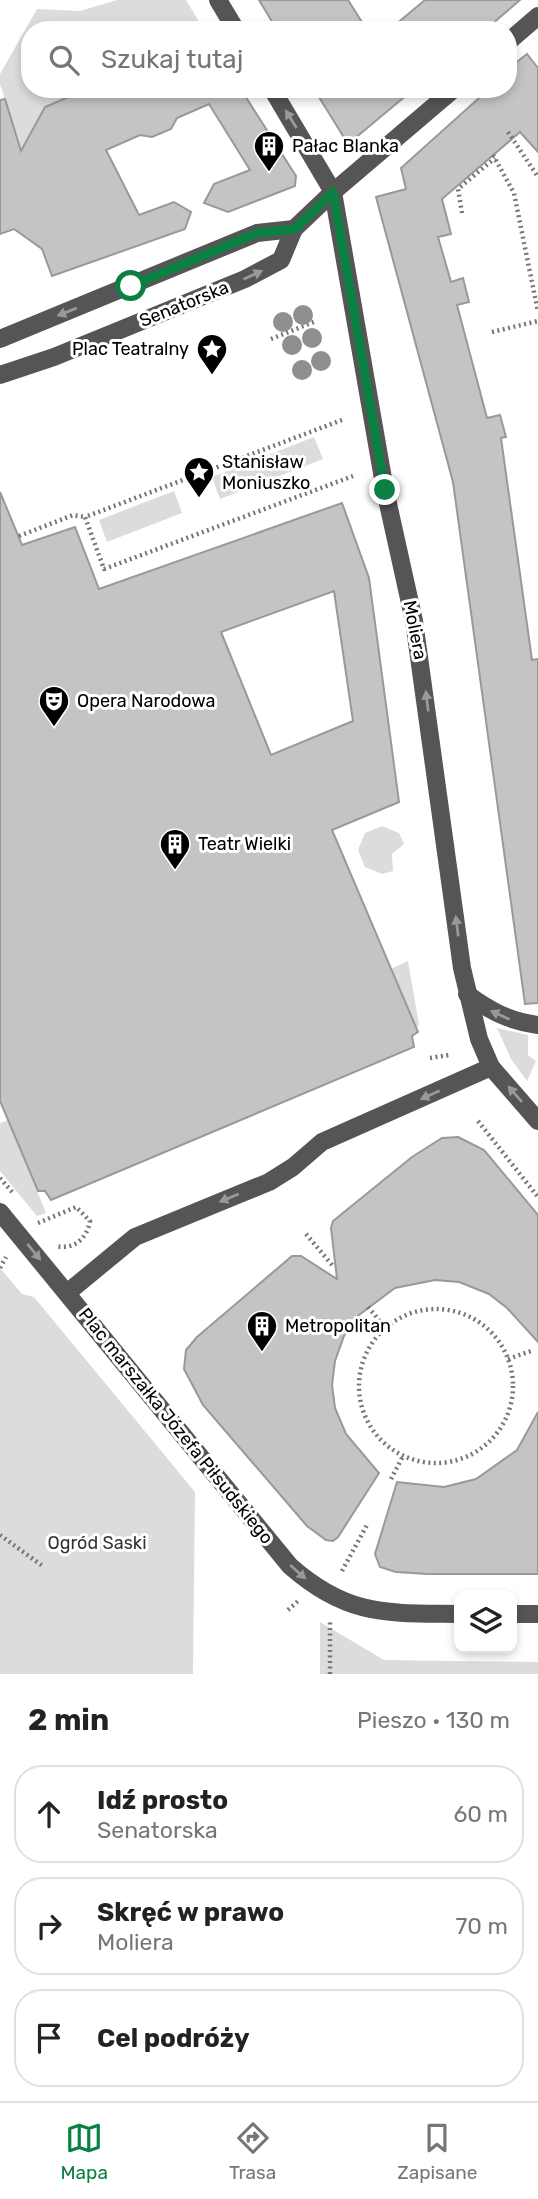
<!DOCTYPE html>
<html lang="pl">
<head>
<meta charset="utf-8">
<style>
	:root { --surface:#fff; --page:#f6f6f6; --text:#222; --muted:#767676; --line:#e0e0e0; --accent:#0b8043 }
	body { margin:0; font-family:Rubik,sans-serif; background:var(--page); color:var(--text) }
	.controls { position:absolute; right:21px; bottom:21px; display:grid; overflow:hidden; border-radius:14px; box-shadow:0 4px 10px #0003 }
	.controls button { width:63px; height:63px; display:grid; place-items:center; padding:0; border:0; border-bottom:2px solid var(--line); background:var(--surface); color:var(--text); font:35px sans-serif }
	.stop { position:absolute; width:21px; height:21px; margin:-16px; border:5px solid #0b8043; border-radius:50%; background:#fff }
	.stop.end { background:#0b8043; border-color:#fff; box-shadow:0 2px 7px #0008 }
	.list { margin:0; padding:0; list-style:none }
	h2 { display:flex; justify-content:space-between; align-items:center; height:91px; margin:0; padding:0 28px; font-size:30px }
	h2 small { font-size:23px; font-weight:400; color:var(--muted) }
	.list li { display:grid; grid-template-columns:46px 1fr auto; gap:21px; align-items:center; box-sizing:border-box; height:98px; margin:0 14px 14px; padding:0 14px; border:2px solid var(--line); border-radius:28px }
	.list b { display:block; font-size:26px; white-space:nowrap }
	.list p { margin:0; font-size:23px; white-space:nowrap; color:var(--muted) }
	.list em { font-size:23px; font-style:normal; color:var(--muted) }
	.icon { flex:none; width:38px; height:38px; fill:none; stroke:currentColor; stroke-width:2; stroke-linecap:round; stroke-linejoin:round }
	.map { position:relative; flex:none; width:538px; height:1674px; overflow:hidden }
	.search { position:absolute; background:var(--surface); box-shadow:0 4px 10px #0003; left:21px; right:21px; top:21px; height:77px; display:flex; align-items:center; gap:18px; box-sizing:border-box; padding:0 24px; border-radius:28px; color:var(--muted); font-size:26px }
	.sheet { height:427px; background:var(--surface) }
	nav { display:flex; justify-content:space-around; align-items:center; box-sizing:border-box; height:98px; border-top:2px solid var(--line); background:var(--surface); font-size:19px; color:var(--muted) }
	nav a { display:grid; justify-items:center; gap:4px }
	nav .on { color:var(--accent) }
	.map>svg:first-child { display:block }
	.green { fill:#dcdcdc }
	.building { fill:#c4c4c4; stroke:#999; stroke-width:2; fill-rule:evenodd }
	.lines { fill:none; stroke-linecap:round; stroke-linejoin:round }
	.path { stroke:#777; stroke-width:4.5; stroke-dasharray:2 3.5; stroke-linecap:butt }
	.minor { stroke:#555; stroke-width:18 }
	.tree { fill:#8f8f8f }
	.oneway { fill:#999 }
	.route { stroke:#0b8043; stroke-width:9 }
	.labels { text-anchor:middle; stroke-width:6; stroke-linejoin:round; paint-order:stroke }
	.poi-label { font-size:18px; fill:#000; stroke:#fff; text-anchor:start }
	.street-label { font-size:18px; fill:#000; stroke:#fff }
	.park-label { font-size:18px; fill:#333; stroke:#fff }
</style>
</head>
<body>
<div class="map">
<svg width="538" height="1674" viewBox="0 0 538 1674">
	<rect width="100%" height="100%" fill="#fff"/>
	<g class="green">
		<path d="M117,0H186L204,30H30V89H87L25,161L0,84V74L37,9L80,11Z"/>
		<path d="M314,437L323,459L220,499L212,477Z"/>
		<path d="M174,491L182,513L107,542L99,520Z"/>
		<path d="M382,826L399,833L404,844L392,854L393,871L382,874L365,867L358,850L365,833Z"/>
		<path d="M408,961L419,1025L416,1027L391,969Z"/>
		<path d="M497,1028L528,1035V1055L536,1061L527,1081L511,1059Z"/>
		<path d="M8,1120L46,1213L37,1216L0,1171V1123Z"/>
		<path d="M0,1268L22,1294L34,1297L195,1492L193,1674H0Z"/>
		<path d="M320,1622L384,1660L538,1662V1674H320Z"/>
	</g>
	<g class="building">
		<path d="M259,0H348L367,30H277Z"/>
		<path d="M425,0H520L485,30H389Z"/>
		<path d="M527,54L538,68V152L520,132L442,199L451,234L438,237L451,282L463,278L469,302L457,305L487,418L500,415L506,437L501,438L532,660L538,659V1003L525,1004L453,482L376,197L406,189L401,168L489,89H508V69Z"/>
		<path d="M87,89H245L242,91L296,176L295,186L228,212L204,203L214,184L250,170L209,104L177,118L171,129L152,137L140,135L106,150L139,215L174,202L191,212L185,229L52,276L42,249L14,229L0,234V100L5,99L21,151L45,107Z"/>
		<path d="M314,89H414L348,144Z"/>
		<path d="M0,492L22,545L75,527L99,589L342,503L369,578L399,802L332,830L418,1032L412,1036L414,1047L51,1200L45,1191H38L0,1101ZM334,591L353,721L271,755L221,632Z"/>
		<path d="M458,1137L484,1150L538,1215V1342L507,1308L489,1294L459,1282L435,1280L395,1288L359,1315L344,1336L335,1361L332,1385L335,1408L346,1434L379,1473L338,1537L333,1541L326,1540L307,1526L203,1405L184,1369L186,1350L197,1337L292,1256H301L337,1279L331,1228L333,1221L412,1157L442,1138Z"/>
		<path d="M538,1412V1574H427L396,1572L380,1567L375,1554L397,1482L444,1487L476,1479L517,1450Z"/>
	</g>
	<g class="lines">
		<g class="path">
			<path d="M508,132L538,177"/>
			<path d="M493,155L514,193L538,312"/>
			<path d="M462,213L458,189L495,158"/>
			<path d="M492,332L538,321"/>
			<path d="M271,339L316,321"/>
			<path d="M342,420L85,517L104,569L353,476"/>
			<path d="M19,536L73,515L85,517"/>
			<path d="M430,1058L449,1055"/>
			<path d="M478,1121L538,1197"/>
			<path d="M0,1178L13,1193"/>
			<path d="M38,1223L76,1207L90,1221C87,1238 75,1250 56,1246"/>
			<path d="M306,1234L333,1266"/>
			<path d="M0,1268L6,1257"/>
			<path d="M368,1307L385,1327"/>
			<circle cx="436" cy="1386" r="77"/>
			<path d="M508,1359L534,1350"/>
			<path d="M391,1479L403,1456"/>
			<path d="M0,1535L44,1567"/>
			<path d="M342,1571L368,1523"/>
			<path d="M288,1610L298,1601"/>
			<path d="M330,1674V1622"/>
		</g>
		<g class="minor">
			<path d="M218,0L236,30"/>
			<path d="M508,42L538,16"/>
			<path d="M272,89L333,192L385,490L414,621L462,968L479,1039L491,1067L538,1121"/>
			<path d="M0,339L257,233L294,229"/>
			<path d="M0,375L54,357L245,279L281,260L294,229L333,192L454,89"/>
			<path d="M467,994C490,1011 509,1021 538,1025"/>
			<path d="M0,1212L290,1566C348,1617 387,1613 459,1614"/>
			<path d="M67,1293L135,1237L269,1182L293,1167L322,1142L491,1067"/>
			<path d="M512,1614H538"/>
		</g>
	</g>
	<g class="tree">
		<circle cx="303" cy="315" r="10"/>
		<circle cx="283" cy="322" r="10"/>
		<circle cx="312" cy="338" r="10"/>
		<circle cx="292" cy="345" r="10"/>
		<circle cx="321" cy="361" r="10"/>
		<circle cx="302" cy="370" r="10"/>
	</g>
	<defs><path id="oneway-solid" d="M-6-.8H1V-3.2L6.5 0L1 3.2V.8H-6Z" transform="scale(1.75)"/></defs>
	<g class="oneway">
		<use href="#oneway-solid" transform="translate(291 119) rotate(-122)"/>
		<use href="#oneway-solid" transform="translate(253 275) rotate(-24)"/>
		<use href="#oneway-solid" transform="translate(67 312) rotate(158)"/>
		<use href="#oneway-solid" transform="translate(427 701) rotate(-97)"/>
		<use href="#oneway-solid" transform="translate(457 926) rotate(-97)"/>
		<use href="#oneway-solid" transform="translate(500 1015) rotate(-155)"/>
		<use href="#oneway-solid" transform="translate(515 1094) rotate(-131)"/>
		<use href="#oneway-solid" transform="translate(430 1095) rotate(156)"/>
		<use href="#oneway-solid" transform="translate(229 1198) rotate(158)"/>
		<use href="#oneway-solid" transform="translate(34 1252) rotate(51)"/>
		<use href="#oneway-solid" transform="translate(298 1572) rotate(42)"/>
	</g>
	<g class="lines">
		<path class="route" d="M131,286L257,233L295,229L333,192L385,490"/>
	</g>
	<defs>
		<g id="building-pin" transform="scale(1.575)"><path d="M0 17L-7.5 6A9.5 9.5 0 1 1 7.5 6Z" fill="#000" stroke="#fff"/><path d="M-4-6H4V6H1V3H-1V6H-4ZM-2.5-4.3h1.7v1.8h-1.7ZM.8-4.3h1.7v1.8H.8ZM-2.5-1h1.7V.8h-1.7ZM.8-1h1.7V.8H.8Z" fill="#fff"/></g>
		<g id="sight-pin" transform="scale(1.575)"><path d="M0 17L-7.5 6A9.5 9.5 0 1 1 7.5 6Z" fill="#000" stroke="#fff"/><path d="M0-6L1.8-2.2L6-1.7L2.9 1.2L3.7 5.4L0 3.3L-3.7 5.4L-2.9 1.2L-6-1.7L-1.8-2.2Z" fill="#fff"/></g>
		<g id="theatre-pin" transform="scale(1.575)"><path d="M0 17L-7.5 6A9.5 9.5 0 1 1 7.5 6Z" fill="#000" stroke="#fff"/><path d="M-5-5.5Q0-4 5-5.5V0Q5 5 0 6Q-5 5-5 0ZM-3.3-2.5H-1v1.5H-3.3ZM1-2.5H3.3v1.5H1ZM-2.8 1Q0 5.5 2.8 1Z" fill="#fff"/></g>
	</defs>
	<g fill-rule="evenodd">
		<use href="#building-pin" x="269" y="146"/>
		<use href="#sight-pin" x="212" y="349"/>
		<use href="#sight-pin" x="199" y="472"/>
		<use href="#theatre-pin" x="54" y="701"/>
		<use href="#building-pin" x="175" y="844"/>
		<use href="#building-pin" x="262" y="1326"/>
	</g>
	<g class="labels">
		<g class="poi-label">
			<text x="292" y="152">Pałac Blanka</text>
			<text x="189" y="355" text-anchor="end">Plac Teatralny</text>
			<text x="222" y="468">Stanisław<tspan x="222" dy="21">Moniuszko</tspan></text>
			<text x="77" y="707">Opera Narodowa</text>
			<text x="198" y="850">Teatr Wielki</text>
			<text x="285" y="1332">Metropolitan</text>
		</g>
		<g class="street-label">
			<text transform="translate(184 304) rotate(-22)" y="6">Senatorska</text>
			<text transform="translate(415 630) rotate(79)" y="6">Moliera</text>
			<text transform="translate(176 1426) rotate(51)" y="6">Plac marszałka Józefa Piłsudskiego</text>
		</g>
		<g class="park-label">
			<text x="97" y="1549">Ogród Saski</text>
		</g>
	</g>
</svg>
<div class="controls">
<button><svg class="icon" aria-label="layers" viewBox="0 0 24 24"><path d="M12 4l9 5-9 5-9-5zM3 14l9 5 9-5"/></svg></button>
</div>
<div class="stop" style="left:131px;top:286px"></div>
<div class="stop end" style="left:385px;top:490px"></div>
<div class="search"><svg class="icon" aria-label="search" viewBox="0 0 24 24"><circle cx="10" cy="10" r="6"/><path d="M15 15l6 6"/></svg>Szukaj tutaj</div>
</div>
<section class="sheet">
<h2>2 min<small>Pieszo · 130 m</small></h2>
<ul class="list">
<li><svg class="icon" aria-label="ahead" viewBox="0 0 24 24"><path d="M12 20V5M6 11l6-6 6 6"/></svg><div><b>Idź prosto</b><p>Senatorska</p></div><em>60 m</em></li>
<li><svg class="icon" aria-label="right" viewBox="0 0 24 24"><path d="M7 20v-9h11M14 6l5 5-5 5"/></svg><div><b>Skręć w prawo</b><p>Moliera</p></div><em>70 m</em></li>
<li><svg class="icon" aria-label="arrive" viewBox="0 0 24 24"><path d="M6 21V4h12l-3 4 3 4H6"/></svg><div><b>Cel podróży</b></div></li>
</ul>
</section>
<nav>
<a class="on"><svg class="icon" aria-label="map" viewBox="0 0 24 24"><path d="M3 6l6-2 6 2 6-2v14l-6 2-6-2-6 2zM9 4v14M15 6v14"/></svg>Mapa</a>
<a><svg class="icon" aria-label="directions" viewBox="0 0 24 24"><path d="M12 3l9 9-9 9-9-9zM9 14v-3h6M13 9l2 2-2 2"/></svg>Trasa</a>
<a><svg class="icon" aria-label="saved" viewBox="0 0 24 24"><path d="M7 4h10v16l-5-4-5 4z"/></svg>Zapisane</a>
</nav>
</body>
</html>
